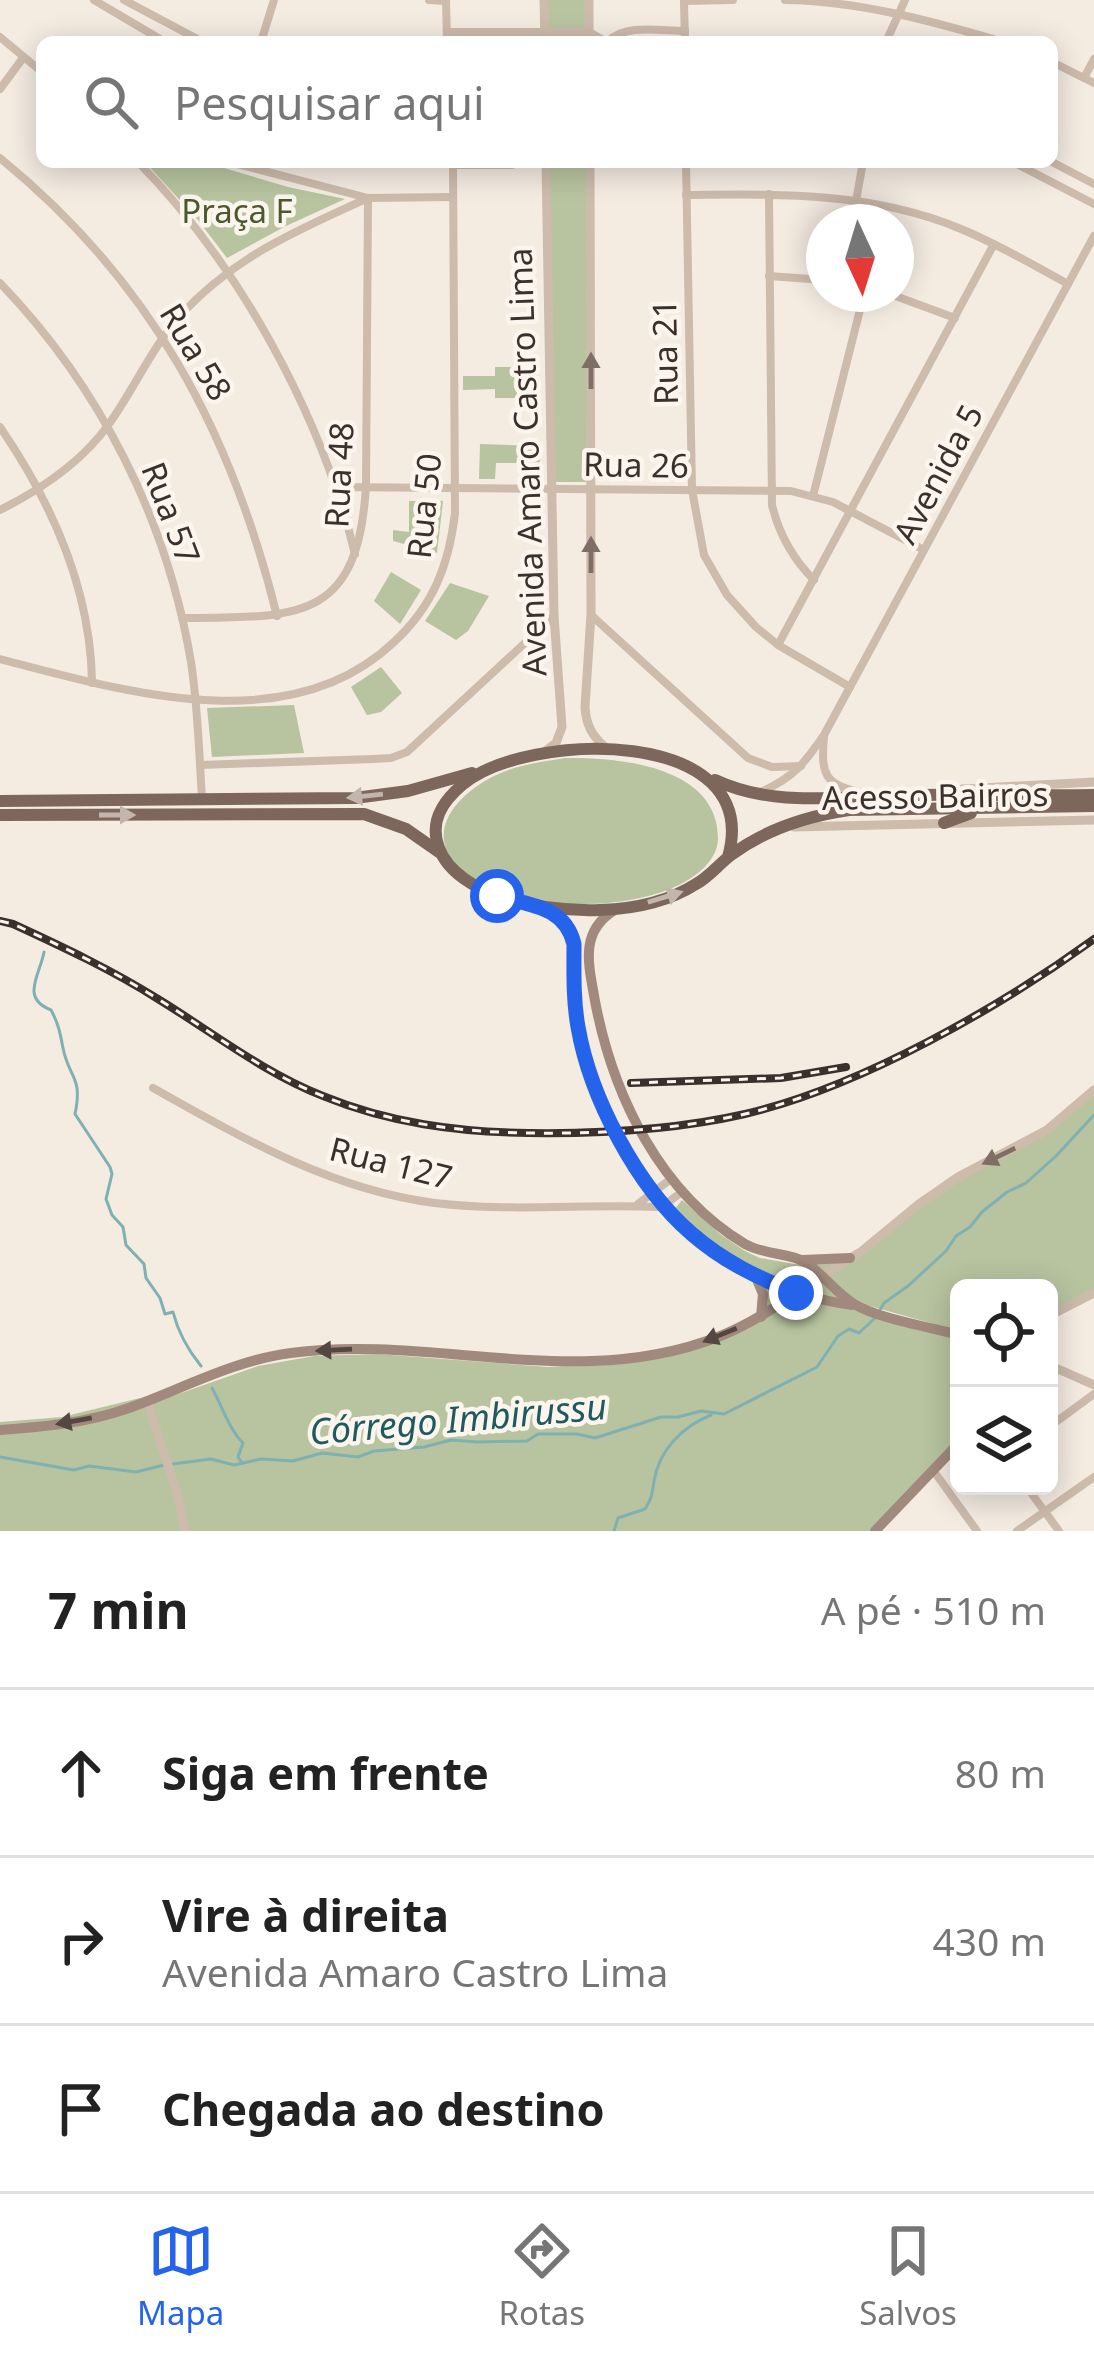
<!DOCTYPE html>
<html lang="pt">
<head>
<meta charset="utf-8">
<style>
	:root { --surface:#fff; --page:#f2f2f2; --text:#222; --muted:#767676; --line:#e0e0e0; --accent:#2563eb }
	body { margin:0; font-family:"Noto Sans",sans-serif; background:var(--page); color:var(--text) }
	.controls { position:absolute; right:36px; bottom:36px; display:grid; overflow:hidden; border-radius:18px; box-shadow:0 6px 30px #0003 }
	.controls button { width:108px; height:108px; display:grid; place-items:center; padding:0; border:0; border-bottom:3px solid var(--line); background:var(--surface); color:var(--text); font:60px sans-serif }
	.compass { position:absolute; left:806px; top:204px; width:108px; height:108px; border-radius:50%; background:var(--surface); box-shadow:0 6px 30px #0003; rotate:176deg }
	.stop { position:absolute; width:36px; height:36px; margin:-27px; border:9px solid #2563eb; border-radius:50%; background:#fff }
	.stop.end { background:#2563eb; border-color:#fff; box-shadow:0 3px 12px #0008 }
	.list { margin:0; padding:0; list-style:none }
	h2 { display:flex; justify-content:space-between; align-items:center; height:156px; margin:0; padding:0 48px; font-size:51px }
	h2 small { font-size:39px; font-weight:400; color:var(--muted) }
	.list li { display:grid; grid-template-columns:78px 1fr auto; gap:36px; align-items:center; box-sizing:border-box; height:168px; padding:0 48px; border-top:3px solid var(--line) }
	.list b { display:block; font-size:45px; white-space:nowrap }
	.list p { margin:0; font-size:39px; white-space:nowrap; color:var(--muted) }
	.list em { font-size:39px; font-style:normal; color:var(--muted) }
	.icon { flex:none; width:66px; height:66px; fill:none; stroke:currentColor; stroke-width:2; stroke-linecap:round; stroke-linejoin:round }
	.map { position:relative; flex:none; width:1094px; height:1531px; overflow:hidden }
	.search { position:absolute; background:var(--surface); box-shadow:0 6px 30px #0003; left:36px; right:36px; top:36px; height:132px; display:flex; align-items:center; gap:30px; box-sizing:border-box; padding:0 42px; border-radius:18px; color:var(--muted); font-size:45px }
	.sheet { height:660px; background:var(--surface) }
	nav { display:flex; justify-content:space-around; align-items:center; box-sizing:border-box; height:168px; border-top:3px solid var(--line); background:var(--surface); font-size:33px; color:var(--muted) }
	nav a { display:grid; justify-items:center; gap:6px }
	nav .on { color:var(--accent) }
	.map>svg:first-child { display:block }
	.green { fill:#b8c4a0 }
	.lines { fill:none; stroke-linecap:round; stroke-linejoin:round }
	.stream { stroke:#7fb0b2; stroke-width:3 }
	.minor { stroke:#cdbbac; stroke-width:8 }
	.tertiary { stroke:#cdbbac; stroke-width:9 }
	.secondary { stroke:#a18a7d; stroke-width:10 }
	.primary { stroke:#7d675c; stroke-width:12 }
	.rail-casing { stroke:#3b302b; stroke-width:8 }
	.rail { stroke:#fbf5ee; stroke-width:3; stroke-dasharray:9; stroke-linecap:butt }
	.oneway { fill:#7d6f65 }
	.oneway2 { fill:#c2b5ac }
	.oneway3 { fill:#544640 }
	.route { stroke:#2563eb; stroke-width:15 }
	.labels { text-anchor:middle; stroke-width:9; stroke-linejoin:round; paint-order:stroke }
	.park-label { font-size:33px; fill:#4a5a2e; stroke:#fbf5ee }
	.street-label { font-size:33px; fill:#3b302b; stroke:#fbf5ee }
	.water-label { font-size:36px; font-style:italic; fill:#1f5a5e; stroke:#fbf5ee }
</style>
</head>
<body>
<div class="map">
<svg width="1094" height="1531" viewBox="0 0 1094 1531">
	<rect width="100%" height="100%" fill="#f4ebe1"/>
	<g class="green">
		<path d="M547,0H587V42H548Z"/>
		<path d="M145,162H204L288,187L345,199L286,226L227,258L198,220Z"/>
		<path d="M549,162H589L586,482H553Z"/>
		<path d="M495,367H538V398H495V389L463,390V376H495Z"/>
		<path d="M480,444L538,446L540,463H496L495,479H479Z"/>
		<path d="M409,501H443L437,553L393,541V530L409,532Z"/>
		<path d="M391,572L421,590L400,624L374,601Z"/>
		<path d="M450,583L489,596L468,631L456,640L425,621Z"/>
		<path d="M381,667L402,693L381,712L367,715L351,687Z"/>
		<path d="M294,705L304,753L212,757L207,708Z"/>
		<path d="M565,758C618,757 718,766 718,838C718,860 697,876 679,885C625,911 526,912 474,879C419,844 447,800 494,776C516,765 541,762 565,758Z"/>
		<path d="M1094,1088V1291L1049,1314V1288H959V1331L859,1303L795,1291L760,1314L759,1294L750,1270L716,1248L674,1210L682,1200L720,1234L745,1251L760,1258L794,1264L829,1261L853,1254L939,1187L1030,1138Z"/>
		<path d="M793,1298L857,1310L959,1338V1441L873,1531H0V1422L62,1417L140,1398L144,1406L258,1366L314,1356L378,1354L548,1367L618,1363L676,1353Z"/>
	</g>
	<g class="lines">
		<g class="stream">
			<path d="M44,952C40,975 20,998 51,1010C59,1025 60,1033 63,1048C69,1079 83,1076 75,1114L110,1167L112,1174L106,1199L112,1215L123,1227L126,1245L144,1264L146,1278L160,1298L165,1314L173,1312C178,1332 188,1350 201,1366"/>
			<path d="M880,1310L884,1303L908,1286L946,1251L956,1236L970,1227L982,1212L1007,1192L1026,1183L1056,1156L1094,1115"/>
			<path d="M212,1388C222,1406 229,1429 243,1443L238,1457L242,1463"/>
			<path d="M0,1457L74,1470L89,1466L136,1472L164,1465"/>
			<path d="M173,1464L211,1459L234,1465L261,1459L293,1461L322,1453L358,1457L374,1451L424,1447L451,1440L477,1442L527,1441L538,1434H577L595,1438L661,1417H678L701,1411L724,1414L817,1367L838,1336L849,1329L859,1333L875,1318"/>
			<path d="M614,1531L618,1518L645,1509C652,1498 652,1494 654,1481C659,1450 683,1426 711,1415"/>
		</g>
		<g class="minor">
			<path d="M94,0L165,42"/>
			<path d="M124,0L203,42"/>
			<path d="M429,0L446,1"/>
			<path d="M446,0L447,42"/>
			<path d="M785,0C859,1 932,21 1003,42"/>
			<path d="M684,1L733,0"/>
			<path d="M684,2L685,42"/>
			<path d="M448,32H589L607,42"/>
			<path d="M0,37L42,72"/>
			<path d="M261,42L274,0"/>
			<path d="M607,42C625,23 661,31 685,31"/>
			<path d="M886,42L905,0"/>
			<path d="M1052,62L1094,83"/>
			<path d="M1084,78L1094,59"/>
			<path d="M0,89L23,58"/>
			<path d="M0,158C150,280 231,430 277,616"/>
			<path d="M138,162C239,265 321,414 355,554"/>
			<path d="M229,162L368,198L453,197"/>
			<path d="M686,162L692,490L704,555L727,595L756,627L778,645L850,687"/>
			<path d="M1013,162L1094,204"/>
			<path d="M1052,162L1094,184"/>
			<path d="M590,163L671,162"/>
			<path d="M453,165H512L520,162"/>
			<path d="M769,194L772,505C779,534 792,558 814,580"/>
			<path d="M686,195C780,194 873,192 961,229C998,244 1033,265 1068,284"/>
			<path d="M856,201L863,162"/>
			<path d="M769,276L824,280"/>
			<path d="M0,283C100,387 167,519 191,662C198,707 199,753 202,798"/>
			<path d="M890,294L955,318"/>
			<path d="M0,427C52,503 91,591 92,683"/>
			<path d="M334,487L791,491L833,502L924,550"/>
			<path d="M813,496L864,294"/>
			<path d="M0,510C40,490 82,462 109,424C134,389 151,349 180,316C232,258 299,229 368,198L366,486C358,623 297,617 182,618"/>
			<path d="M591,615L748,758L772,767L801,766"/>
			<path d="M778,645L994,244"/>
			<path d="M0,659C123,691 289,742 394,642C433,606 449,565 455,513L453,162"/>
			<path d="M824,736C821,774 823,784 862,793"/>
			<path d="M200,765L373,759L391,758L407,752L553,617"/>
			<path d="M761,792C794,777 804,764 824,735L1094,236"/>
			<path d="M153,1088C242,1138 332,1190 435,1203C508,1212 584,1204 657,1207L664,1205L682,1192"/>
			<path d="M638,1204L672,1178"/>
			<path d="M1049,1427L1094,1394"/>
			<path d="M933,1470L977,1531"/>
			<path d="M1026,1486L1059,1531"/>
			<path d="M1017,1531L1094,1477"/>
		</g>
		<g class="tertiary">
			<path d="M544,0L545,42"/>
			<path d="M589,0V42"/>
			<path d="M590,162L591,614L585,707C586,725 592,736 606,748"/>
			<path d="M546,164L590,163"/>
			<path d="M544,752L556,743L562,727L554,616L546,162"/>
			<path d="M962,789L1094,782"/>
			<path d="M794,827L1094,820"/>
			<path d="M820,1277L862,1251L919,1204L958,1177L1047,1130L1094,1090"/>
			<path d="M1049,1316L1094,1293"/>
			<path d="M1049,1365L1094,1385"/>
			<path d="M147,1401L178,1496L185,1531"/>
		</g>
		<g class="secondary">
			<path d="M546,908L571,931C579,967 572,1004 581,1041C613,1176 710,1286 852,1305"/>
			<path d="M613,911C579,933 589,966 595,1001C613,1096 660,1193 745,1244C764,1255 791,1253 805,1262C823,1274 835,1292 854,1304C879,1319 930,1327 959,1335"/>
			<path d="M802,1260L850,1258"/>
			<path d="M756,1277L763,1294L761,1317"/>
			<path d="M0,1430C42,1427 86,1423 126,1409C180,1390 234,1360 291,1353C435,1334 576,1392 718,1337C756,1322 787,1299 820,1277"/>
			<path d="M875,1531L959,1443"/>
		</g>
		<g class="primary">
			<path d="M715,780C777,809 842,795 908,795C970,794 1032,796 1094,795"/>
			<path d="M0,801L355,798L408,791L472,773"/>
			<path d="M0,815L364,814L406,829L439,852"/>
			<path d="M944,823L971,813"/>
			<path d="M728,857C765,726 527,730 462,785C442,802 429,822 439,848C448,873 477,889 501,897C559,915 643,918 696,884C709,877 719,864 731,855C765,830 807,816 849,810L1094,806"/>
		</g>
		<g class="rail-casing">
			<g id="rail">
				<path d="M0,921L13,924C63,947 112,970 158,999C212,1032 264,1073 323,1096C389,1123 457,1132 528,1133C600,1134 675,1130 745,1114C860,1087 999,1008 1094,939"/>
				<path d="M631,1083L781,1078L846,1067"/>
			</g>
		</g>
		<use href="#rail" class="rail"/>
	</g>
	<defs><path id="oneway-solid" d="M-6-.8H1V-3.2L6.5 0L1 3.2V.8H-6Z" transform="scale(3)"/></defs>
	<g class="oneway">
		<use href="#oneway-solid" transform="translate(591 371) rotate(-90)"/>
		<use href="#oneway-solid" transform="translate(591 555) rotate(-90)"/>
		<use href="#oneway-solid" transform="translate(999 1156) rotate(154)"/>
	</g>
	<g class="oneway2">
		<use href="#oneway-solid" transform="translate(365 796) rotate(174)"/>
		<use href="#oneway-solid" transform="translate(117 815)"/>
		<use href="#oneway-solid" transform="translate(665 897) rotate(-17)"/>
	</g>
	<g class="oneway3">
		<use href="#oneway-solid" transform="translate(720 1335) rotate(158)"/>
		<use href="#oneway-solid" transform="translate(334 1350) rotate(177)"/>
		<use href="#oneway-solid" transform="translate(74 1421) rotate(170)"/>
	</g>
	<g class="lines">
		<path class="route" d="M497,896C529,905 565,906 574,944C574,971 573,999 578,1027C590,1097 637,1187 692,1234C723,1261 758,1278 796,1293"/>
	</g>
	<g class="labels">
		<g class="park-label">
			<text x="237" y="223">Praça F</text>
		</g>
		<g class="street-label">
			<text transform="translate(196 352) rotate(59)" y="12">Rua 58</text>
			<text transform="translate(665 352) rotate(-91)" y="12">Rua 21</text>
			<text transform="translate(527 462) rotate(-92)" y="12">Avenida Amaro Castro Lima</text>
			<text transform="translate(636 465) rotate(1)" y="12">Rua 26</text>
			<text transform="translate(938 474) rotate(-62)" y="12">Avenida 5</text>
			<text transform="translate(339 475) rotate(-87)" y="12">Rua 48</text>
			<text transform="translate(424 506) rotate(-84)" y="12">Rua 50</text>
			<text transform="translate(171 513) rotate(69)" y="12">Rua 57</text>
			<text transform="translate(935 796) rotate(-1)" y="12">Acesso Bairros</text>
			<text transform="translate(391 1163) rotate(14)" y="12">Rua 127</text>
		</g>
		<g class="water-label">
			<text transform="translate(458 1419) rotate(-5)" y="13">Córrego Imbirussu</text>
		</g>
	</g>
</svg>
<div class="controls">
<button><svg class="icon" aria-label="locate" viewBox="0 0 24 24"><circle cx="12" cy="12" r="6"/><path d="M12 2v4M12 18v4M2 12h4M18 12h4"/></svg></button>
<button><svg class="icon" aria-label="layers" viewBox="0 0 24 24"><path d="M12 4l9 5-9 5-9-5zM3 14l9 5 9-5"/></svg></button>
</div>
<svg class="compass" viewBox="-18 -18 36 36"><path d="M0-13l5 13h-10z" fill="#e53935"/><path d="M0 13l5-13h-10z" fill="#767676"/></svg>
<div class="stop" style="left:497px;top:896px"></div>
<div class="stop end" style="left:796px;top:1293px"></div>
<div class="search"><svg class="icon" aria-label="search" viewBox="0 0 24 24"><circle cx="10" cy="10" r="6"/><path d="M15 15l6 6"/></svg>Pesquisar aqui</div>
</div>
<section class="sheet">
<h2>7 min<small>A pé · 510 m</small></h2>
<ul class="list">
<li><svg class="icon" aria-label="ahead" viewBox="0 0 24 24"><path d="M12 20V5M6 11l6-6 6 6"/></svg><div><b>Siga em frente</b></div><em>80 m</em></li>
<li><svg class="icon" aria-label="right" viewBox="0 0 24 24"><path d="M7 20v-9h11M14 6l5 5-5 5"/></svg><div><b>Vire à direita</b><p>Avenida Amaro Castro Lima</p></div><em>430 m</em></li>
<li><svg class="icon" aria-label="arrive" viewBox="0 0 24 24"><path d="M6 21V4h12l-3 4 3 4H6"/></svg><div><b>Chegada ao destino</b></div></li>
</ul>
</section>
<nav>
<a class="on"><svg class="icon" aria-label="map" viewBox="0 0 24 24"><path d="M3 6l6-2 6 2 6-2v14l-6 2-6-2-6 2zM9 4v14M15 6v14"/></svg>Mapa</a>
<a><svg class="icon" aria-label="directions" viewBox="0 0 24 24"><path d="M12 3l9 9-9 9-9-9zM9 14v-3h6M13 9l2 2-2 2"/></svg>Rotas</a>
<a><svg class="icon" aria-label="saved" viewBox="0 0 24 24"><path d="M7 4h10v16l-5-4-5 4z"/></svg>Salvos</a>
</nav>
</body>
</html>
